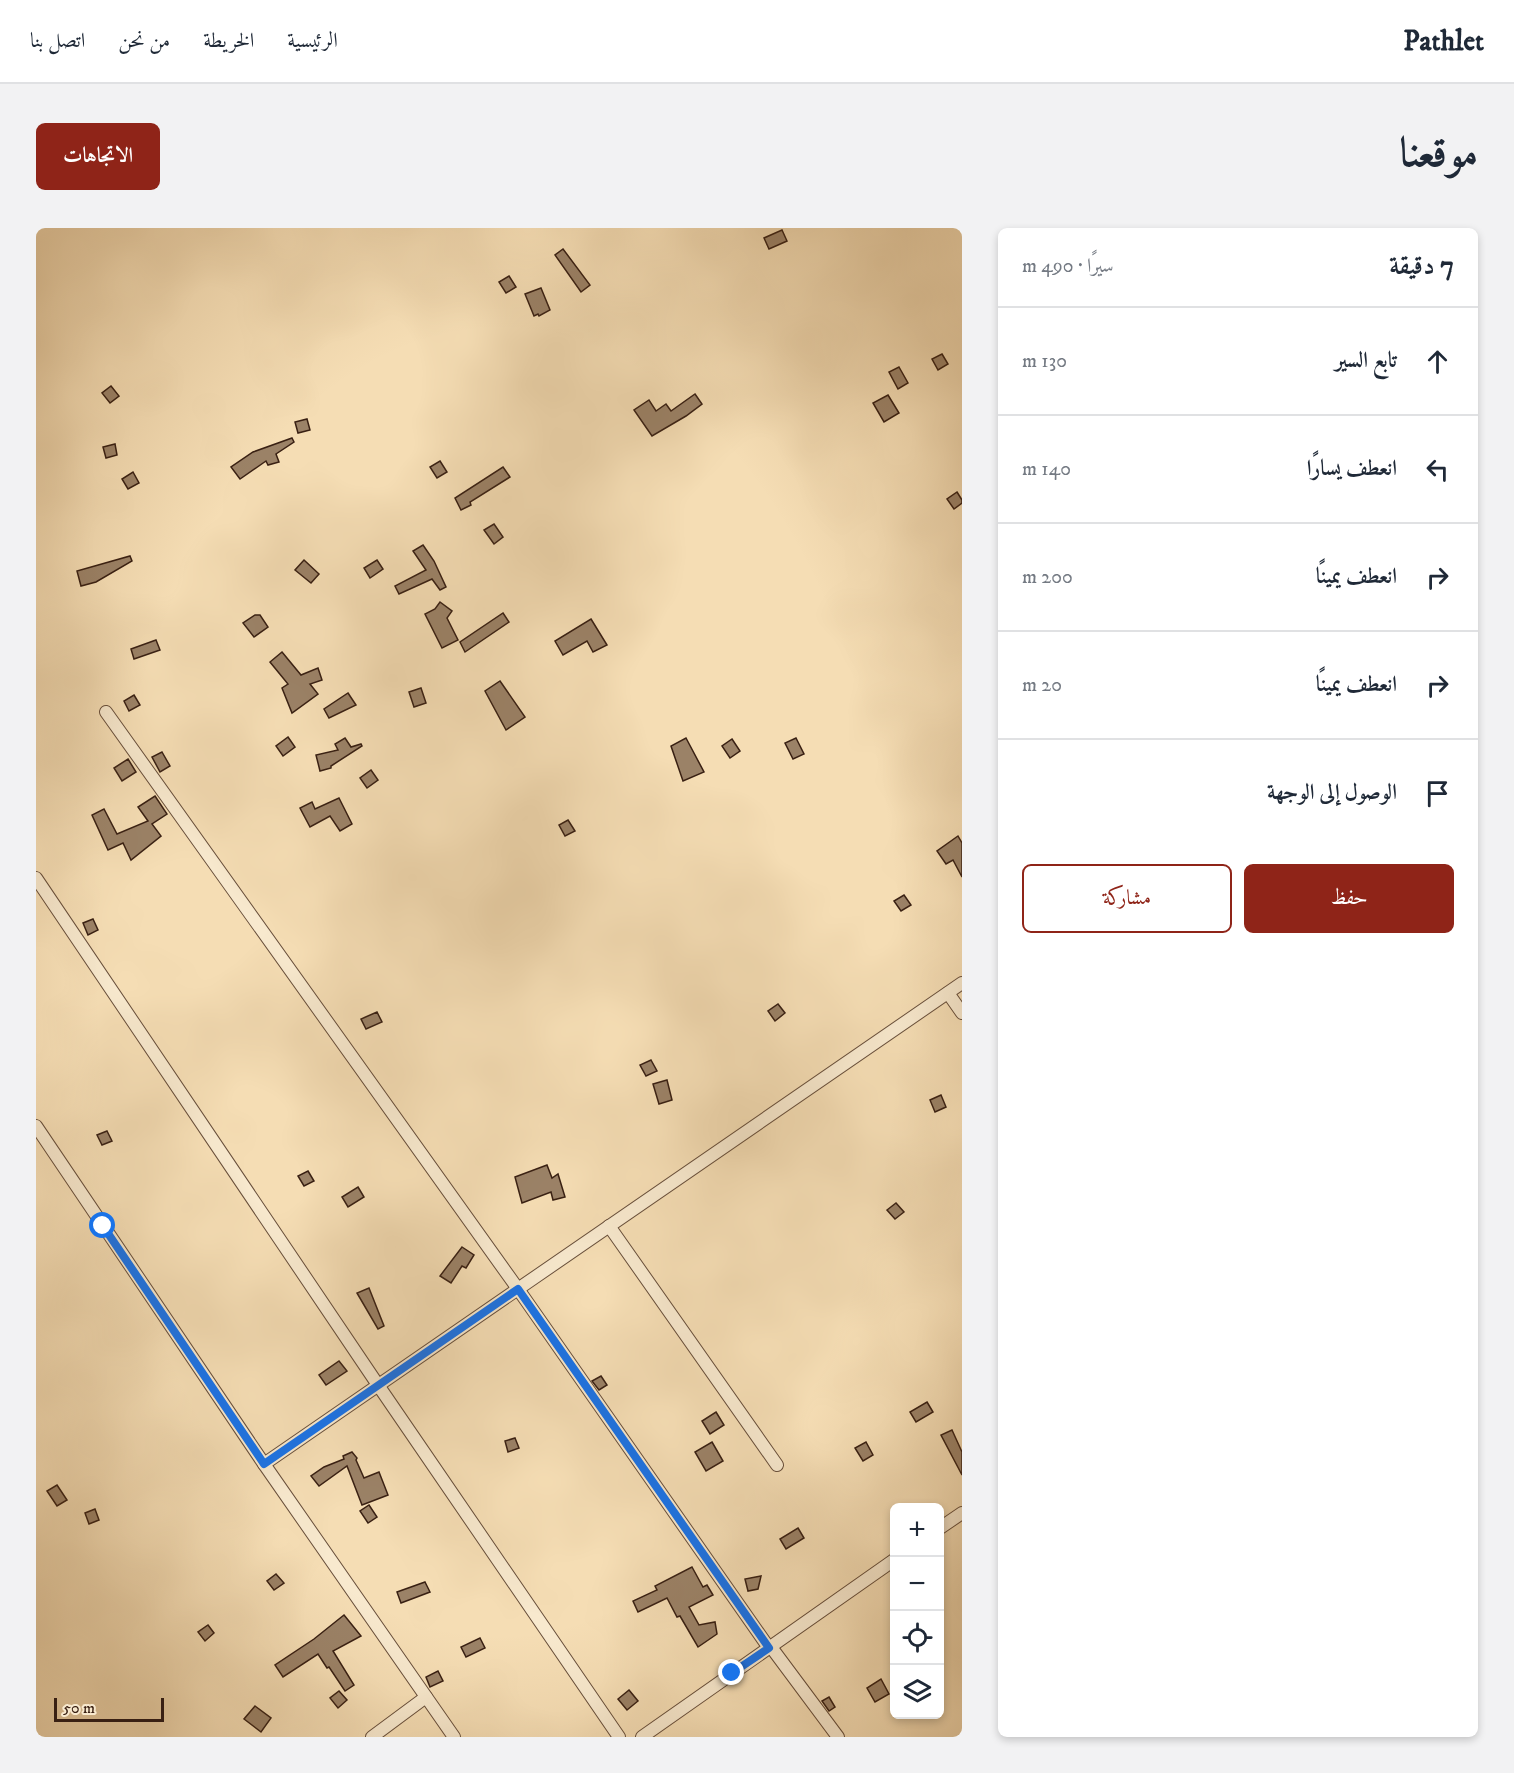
<!DOCTYPE html>
<html lang="ar">
<head>
<meta charset="utf-8">
<style>
	:root { --surface:#fff; --page:#f2f2f3; --text:#1f2937; --muted:#747a83; --line:#e0e1e3; --accent:#8f2418 }
	body { margin:0; font-family:"IM FELL DW Pica",Amiri,serif; background:var(--page); color:var(--text); direction:rtl }
	.controls { position:absolute; right:18px; bottom:18px; display:grid; overflow:hidden; border-radius:9px; box-shadow:0 3px 9px #0003 }
	.controls button { width:54px; height:54px; display:grid; place-items:center; padding:0; border:0; border-bottom:2px solid var(--line); background:var(--surface); color:var(--text); font:30px sans-serif }
	.scale { position:absolute; left:18px; bottom:15px; width:110px; box-sizing:border-box; padding-left:6px; border:3px solid #392013; border-top:0; font-size:16px; line-height:21px; white-space:nowrap; color:#392013; -webkit-text-stroke:4px #f8e9ce; paint-order:stroke }
	.stop { position:absolute; width:18px; height:18px; margin:-14px; border:4px solid #1a73e8; border-radius:50%; background:#fff }
	.stop.end { background:#1a73e8; border-color:#fff; box-shadow:0 2px 6px #0008 }
	.list { margin:0; padding:0; list-style:none }
	h2 { display:flex; justify-content:space-between; align-items:center; height:78px; margin:0; padding:0 24px; font-size:26px }
	h2 small { font-size:20px; font-weight:400; color:var(--muted) }
	.list li { display:grid; grid-template-columns:39px 1fr auto; gap:18px; align-items:center; box-sizing:border-box; height:108px; padding:0 24px; border-top:2px solid var(--line) }
	.list b { display:block; font-size:22px; white-space:nowrap }
	.list em { font-size:20px; font-style:normal; color:var(--muted) }
	.actions { display:flex; gap:12px; padding:18px 24px }
	.actions a { flex:1; padding:14px 0; border:2px solid var(--accent); border-radius:9px; text-align:center; font-size:21px; color:var(--accent) }
	.actions .main { background:var(--accent); color:#fff }
	.icon { flex:none; width:33px; height:33px; fill:none; stroke:currentColor; stroke-width:2; stroke-linecap:round; stroke-linejoin:round }
	.map { position:relative; flex:none; width:926px; height:1509px; overflow:hidden; direction:ltr; border-radius:9px }
	header { display:flex; align-items:center; gap:36px; box-sizing:border-box; height:84px; padding:0 30px; background:var(--surface); border-bottom:2px solid var(--line) }
	header strong { font-size:28px }
	nav { display:flex; gap:33px; margin-inline-start:auto; font-size:21px }
	.intro { display:flex; align-items:center; justify-content:space-between; box-sizing:border-box; height:144px; padding:0 36px }
	h1 { margin:0; font-size:42px }
	.button { padding:15px 27px; border-radius:9px; background:var(--accent); color:#fff; font-size:21px; font-weight:700 }
	main { display:flex; gap:36px; padding:0 36px }
	aside { flex:1; background:var(--surface); border-radius:9px; box-shadow:0 3px 9px #0003 }
	.map>svg:first-child { display:block }
	.building { fill:#9b8267; stroke:#392013; stroke-width:1.5 }
	.lines { fill:none; stroke-linecap:round; stroke-linejoin:round }
	.street-casing { stroke:#684f3b; stroke-width:14 }
	.street { stroke:#f8e9ce; stroke-width:12 }
	.route { stroke:#1a73e8; stroke-width:8 }
</style>
</head>
<body>
<header>
<strong>Pathlet</strong>
<nav><a>الرئيسية</a><a>الخريطة</a><a>من نحن</a><a>اتصل بنا</a></nav>
</header>
<div class="intro"><h1>موقعنا</h1><a class="button">الاتجاهات</a></div>
<main>
<aside>
<h2>7 دقيقة<small>سيرًا · 490 m</small></h2>
<ul class="list">
<li><svg class="icon" aria-label="ahead" viewBox="0 0 24 24"><path d="M12 20V5M6 11l6-6 6 6"/></svg><div><b>تابع السير</b></div><em>130 m</em></li>
<li><svg class="icon" aria-label="left" viewBox="0 0 24 24"><path d="M17 20v-9H6M10 6l-5 5 5 5"/></svg><div><b>انعطف يسارًا</b></div><em>140 m</em></li>
<li><svg class="icon" aria-label="right" viewBox="0 0 24 24"><path d="M7 20v-9h11M14 6l5 5-5 5"/></svg><div><b>انعطف يمينًا</b></div><em>200 m</em></li>
<li><svg class="icon" aria-label="right" viewBox="0 0 24 24"><path d="M7 20v-9h11M14 6l5 5-5 5"/></svg><div><b>انعطف يمينًا</b></div><em>20 m</em></li>
<li><svg class="icon" aria-label="arrive" viewBox="0 0 24 24"><path d="M6 21V4h12l-3 4 3 4H6"/></svg><div><b>الوصول إلى الوجهة</b></div></li>
</ul>
<div class="actions"><a class="main">حفظ</a><a>مشاركة</a></div>
</aside>
<div class="map">
<svg width="926" height="1509" viewBox="0 0 926 1509">
	<rect width="100%" height="100%" fill="#f5ddb4"/>
	<filter id="stains"><feTurbulence type="fractalNoise" baseFrequency=".00333" numOctaves="4"/><feColorMatrix values="0 0 0 0 .2 0 0 0 0 .09 0 0 0 0 .02 0 0 0 .5 -.17"/></filter>
	<radialGradient id="worn" r=".72"><stop offset=".6" stop-color="#630" stop-opacity="0"/><stop offset="1" stop-color="#630" stop-opacity=".3"/></radialGradient>
	<g class="building">
		<path d="M746,2L751,13L733,21L728,10Z"/>
		<path d="M527,21L554,57L545,64L519,27Z"/>
		<path d="M473,48L480,59L470,65L463,54Z"/>
		<path d="M505,60L514,82L503,88L502,86L498,88L489,66Z"/>
		<path d="M906,126L912,136L902,142L896,131Z"/>
		<path d="M863,139L872,155L862,161L853,144Z"/>
		<path d="M75,158L83,168L74,175L66,165Z"/>
		<path d="M659,166L666,176L650,188L616,208L598,182L613,172L620,183L630,176L635,183Z"/>
		<path d="M852,167L863,185L848,194L837,175Z"/>
		<path d="M271,191L274,202L262,205L259,194Z"/>
		<path d="M256,210L258,214L240,226L243,234L232,237L230,233L204,251L195,239L217,224Z"/>
		<path d="M79,216L81,227L70,230L67,219Z"/>
		<path d="M404,233L411,244L401,250L394,239Z"/>
		<path d="M467,239L474,249L434,274L435,277L425,282L419,270Z"/>
		<path d="M97,244L103,255L92,261L86,251Z"/>
		<path d="M921,264L926,272V275L918,281L911,271Z"/>
		<path d="M458,296L467,309L458,316L448,302Z"/>
		<path d="M387,317L398,333L410,359L404,362L396,351L363,366L359,358L390,342L377,323Z"/>
		<path d="M94,328L96,333L60,354L45,358L41,343Z"/>
		<path d="M268,332L283,346L275,355L259,342Z"/>
		<path d="M341,332L347,341L334,350L328,340Z"/>
		<path d="M404,374L416,383L411,390L422,412L406,420L389,386L399,381Z"/>
		<path d="M467,385L473,394L429,424L424,414Z"/>
		<path d="M219,387H224L232,399L218,409L207,395Z"/>
		<path d="M555,391L571,417L557,424L551,413L527,427L519,413Z"/>
		<path d="M120,412L124,422L98,431L95,421Z"/>
		<path d="M246,424L265,447L282,440L286,452L274,456L282,466L256,485L246,460L252,456L234,434Z"/>
		<path d="M464,453L489,489L470,502L449,463Z"/>
		<path d="M385,460L390,475L378,479L373,464Z"/>
		<path d="M312,465L320,477L293,490L288,481Z"/>
		<path d="M98,467L104,477L93,483L88,473Z"/>
		<path d="M252,509L259,519L247,528L240,518Z"/>
		<path d="M309,510L315,519L325,516L326,518L295,538V540L284,543L280,527L302,522L299,516Z"/>
		<path d="M650,510L668,544L647,553L635,518Z"/>
		<path d="M760,510L768,526L757,531L749,515Z"/>
		<path d="M696,511L704,523L694,530L686,518Z"/>
		<path d="M126,524L134,538L124,544L116,529Z"/>
		<path d="M92,531L100,544L86,553L78,540Z"/>
		<path d="M335,542L342,552L331,560L324,550Z"/>
		<path d="M119,568L131,586L116,596L125,608L95,632L87,615L72,622L56,587L68,581L81,606L112,593L102,579Z"/>
		<path d="M303,570L316,596L304,603L294,588L274,599L264,580L276,574L279,581Z"/>
		<path d="M532,592L539,603L529,608L523,597Z"/>
		<path d="M922,608L926,615V649L917,632L910,636L901,623Z"/>
		<path d="M868,667L875,677L865,683L858,673Z"/>
		<path d="M57,691L62,702L52,707L47,695Z"/>
		<path d="M742,776L749,785L739,793L732,783Z"/>
		<path d="M341,784L346,794L330,801L325,791Z"/>
		<path d="M615,832L621,843L610,848L604,837Z"/>
		<path d="M631,852L636,872L623,876L617,856Z"/>
		<path d="M905,867L910,879L899,884L894,872Z"/>
		<path d="M71,903L76,913L66,917L61,907Z"/>
		<path d="M511,937L516,950L522,946L529,969L517,972L515,964L486,975L479,949Z"/>
		<path d="M272,943L278,953L268,958L262,948Z"/>
		<path d="M322,959L328,969L312,979L306,969Z"/>
		<path d="M860,975L868,984L859,991L851,982Z"/>
		<path d="M426,1019L438,1027L430,1040L426,1038L415,1055L404,1048Z"/>
		<path d="M333,1060L348,1098L342,1101L321,1065Z"/>
		<path d="M303,1133L311,1143L290,1157L283,1147Z"/>
		<path d="M565,1148L571,1157L563,1162L556,1153Z"/>
		<path d="M891,1174L897,1184L880,1194L874,1184Z"/>
		<path d="M680,1184L688,1197L674,1206L666,1193Z"/>
		<path d="M916,1202L926,1224V1247L905,1207Z"/>
		<path d="M479,1210L483,1220L472,1224L469,1213Z"/>
		<path d="M676,1214L687,1233L670,1243L659,1224Z"/>
		<path d="M830,1214L837,1227L827,1233L819,1220Z"/>
		<path d="M316,1224L321,1230L320,1232L328,1250L343,1244L352,1267L326,1277L311,1238L283,1258L275,1248L288,1239L308,1231L307,1228Z"/>
		<path d="M21,1257L31,1272L21,1278L11,1263Z"/>
		<path d="M333,1277L341,1289L332,1295L324,1283Z"/>
		<path d="M59,1281L63,1292L53,1296L49,1285Z"/>
		<path d="M762,1300L768,1310L750,1321L744,1311Z"/>
		<path d="M656,1339L667,1359L671,1357L677,1367L653,1379L663,1397L679,1394L681,1406L662,1419L644,1388L641,1389L631,1370L602,1384L597,1373L621,1362L619,1358Z"/>
		<path d="M240,1346L248,1355L238,1362L231,1353Z"/>
		<path d="M725,1348L722,1361L712,1363L709,1351Z"/>
		<path d="M389,1354L394,1364L365,1375L361,1364Z"/>
		<path d="M308,1387L325,1408L297,1423L318,1457L309,1463L293,1439L291,1440L282,1426L247,1449L239,1437L278,1411Z"/>
		<path d="M172,1397L178,1405L169,1413L162,1404Z"/>
		<path d="M444,1410L449,1420L430,1429L425,1419Z"/>
		<path d="M402,1443L407,1453L394,1459L390,1449Z"/>
		<path d="M845,1451L853,1466L839,1474L831,1460Z"/>
		<path d="M593,1462L602,1473L591,1482L582,1471Z"/>
		<path d="M303,1463L311,1472L302,1480L294,1470Z"/>
		<path d="M793,1469L799,1479L793,1483L786,1473Z"/>
		<path d="M219,1478L235,1490L225,1504L208,1491Z"/>
	</g>
	<g class="lines">
		<g class="street-casing">
			<g id="street">
				<path d="M70,484L482,1061L733,1420"/>
				<path d="M0,650L342,1157L583,1509"/>
				<path d="M912,765L926,785"/>
				<path d="M0,898L228,1236L418,1509"/>
				<path d="M573,998L741,1237"/>
				<path d="M228,1236L926,755"/>
				<path d="M904,1300L926,1285"/>
				<path d="M735,1419L802,1509"/>
				<path d="M336,1509L390,1469"/>
				<path d="M606,1509L858,1332"/>
			</g>
		</g>
		<use href="#street" class="street"/>
	</g>
	<g class="lines">
		<path class="route" d="M67,998L228,1236L482,1061L733,1420L696,1445"/>
	</g>
	<rect width="100%" height="100%" filter="url(#stains)"/>
	<rect width="100%" height="100%" fill="url(#worn)"/>
</svg>
<div class="controls">
<button>+</button>
<button>−</button>
<button><svg class="icon" aria-label="locate" viewBox="0 0 24 24"><circle cx="12" cy="12" r="6"/><path d="M12 2v4M12 18v4M2 12h4M18 12h4"/></svg></button>
<button><svg class="icon" aria-label="layers" viewBox="0 0 24 24"><path d="M12 4l9 5-9 5-9-5zM3 14l9 5 9-5"/></svg></button>
</div>
<div class="scale">50 m</div>
<div class="stop" style="left:67px;top:998px"></div>
<div class="stop end" style="left:696px;top:1445px"></div>
</div>
</main>
</body>
</html>
